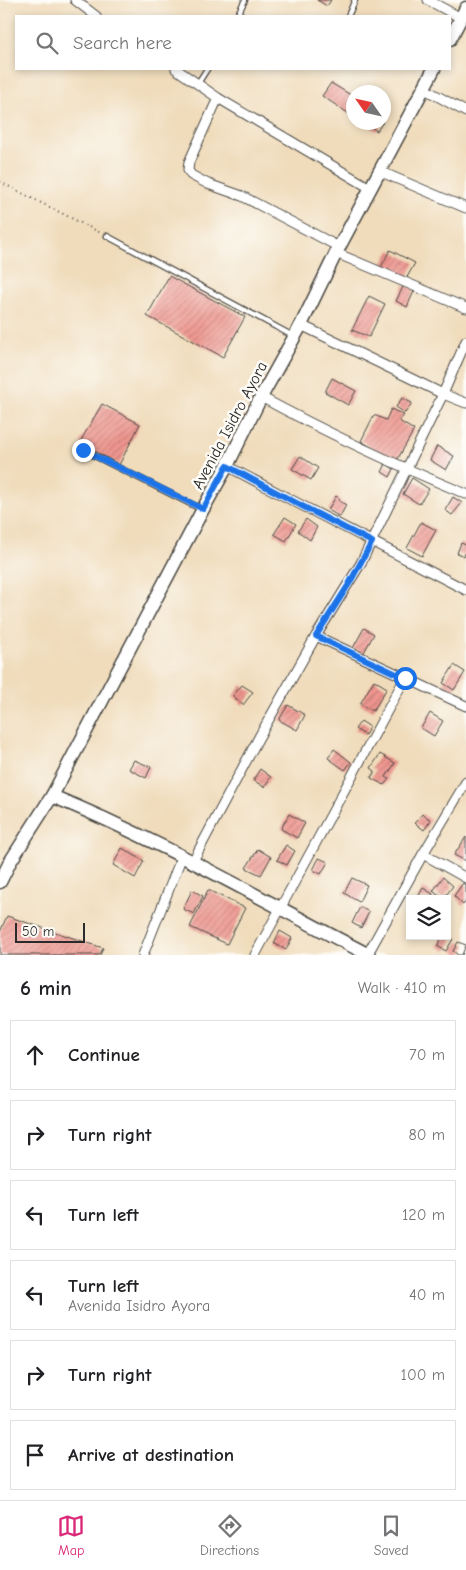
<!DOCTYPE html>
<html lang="en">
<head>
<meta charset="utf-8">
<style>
	:root { --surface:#fff; --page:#f2f2f2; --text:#202124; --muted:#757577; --line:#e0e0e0; --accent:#db2777 }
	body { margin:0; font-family:"Comic Neue",sans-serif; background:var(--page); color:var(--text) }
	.controls { position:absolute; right:15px; bottom:15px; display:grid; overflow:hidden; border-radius:0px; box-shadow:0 2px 8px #0003 }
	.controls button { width:45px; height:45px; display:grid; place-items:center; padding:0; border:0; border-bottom:1px solid var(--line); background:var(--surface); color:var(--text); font:25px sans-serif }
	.compass { position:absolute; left:346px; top:85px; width:45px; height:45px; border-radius:50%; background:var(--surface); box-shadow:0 2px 8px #0003; rotate:304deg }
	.scale { position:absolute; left:15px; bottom:12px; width:70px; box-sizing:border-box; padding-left:5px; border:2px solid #2b2b2b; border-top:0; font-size:14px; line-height:18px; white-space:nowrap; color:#2b2b2b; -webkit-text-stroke:4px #fdfcf7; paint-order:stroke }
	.stop { position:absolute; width:15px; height:15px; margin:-11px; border:4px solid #1a73e8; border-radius:50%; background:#fff }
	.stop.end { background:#1a73e8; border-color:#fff; box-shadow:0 1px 5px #0008 }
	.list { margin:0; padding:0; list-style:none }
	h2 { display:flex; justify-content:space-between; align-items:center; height:65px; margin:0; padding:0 20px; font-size:21px }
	h2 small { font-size:16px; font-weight:400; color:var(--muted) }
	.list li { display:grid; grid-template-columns:32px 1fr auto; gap:15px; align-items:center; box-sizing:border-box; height:70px; margin:0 10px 10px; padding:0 10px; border:1px solid var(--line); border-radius:0px }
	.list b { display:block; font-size:19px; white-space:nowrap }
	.list p { margin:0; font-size:16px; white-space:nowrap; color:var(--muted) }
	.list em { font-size:16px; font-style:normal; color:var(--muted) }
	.icon { flex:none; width:28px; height:28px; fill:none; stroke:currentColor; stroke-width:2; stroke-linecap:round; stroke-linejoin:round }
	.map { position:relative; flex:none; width:466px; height:955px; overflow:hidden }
	.search { position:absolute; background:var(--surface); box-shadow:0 2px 8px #0003; left:15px; right:15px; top:15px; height:55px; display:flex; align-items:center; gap:12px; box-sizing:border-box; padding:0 18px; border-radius:0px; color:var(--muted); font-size:19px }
	.sheet { height:545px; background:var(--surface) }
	nav { display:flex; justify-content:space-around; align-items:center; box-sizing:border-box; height:70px; border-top:1px solid var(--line); background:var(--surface); font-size:14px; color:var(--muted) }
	nav a { display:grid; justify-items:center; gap:2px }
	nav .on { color:var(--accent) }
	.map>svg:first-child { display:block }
	.building { fill:url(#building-hatch) }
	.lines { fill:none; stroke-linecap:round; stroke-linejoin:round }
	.lane-casing { stroke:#494641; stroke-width:7 }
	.street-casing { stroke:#494641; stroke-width:11 }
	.secondary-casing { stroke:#494641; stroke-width:15 }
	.path { stroke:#494641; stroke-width:2; stroke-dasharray:1 4; stroke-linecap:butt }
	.lane { stroke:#fff; stroke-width:4.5 }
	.street { stroke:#fff; stroke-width:9 }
	.secondary { stroke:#fff; stroke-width:12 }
	.route { stroke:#1a73e8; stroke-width:6 }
	.labels { text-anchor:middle; stroke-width:5; stroke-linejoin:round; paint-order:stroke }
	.street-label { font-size:16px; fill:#2b2b2b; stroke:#fdfcf7 }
</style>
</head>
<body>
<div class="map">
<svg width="466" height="955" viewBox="0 0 466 955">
	<defs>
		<pattern id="building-hatch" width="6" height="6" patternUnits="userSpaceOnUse" patternTransform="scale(1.25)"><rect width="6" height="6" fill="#ef968f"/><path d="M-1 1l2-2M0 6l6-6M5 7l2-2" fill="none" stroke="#c27b75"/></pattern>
	</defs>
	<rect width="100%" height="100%" fill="#fdfcf7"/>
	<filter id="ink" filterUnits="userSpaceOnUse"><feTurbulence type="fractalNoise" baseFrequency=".02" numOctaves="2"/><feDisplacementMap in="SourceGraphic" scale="10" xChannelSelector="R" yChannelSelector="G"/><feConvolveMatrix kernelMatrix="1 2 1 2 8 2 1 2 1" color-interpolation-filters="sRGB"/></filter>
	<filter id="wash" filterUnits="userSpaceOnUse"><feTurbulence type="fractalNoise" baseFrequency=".0096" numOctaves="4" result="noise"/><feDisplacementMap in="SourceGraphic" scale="20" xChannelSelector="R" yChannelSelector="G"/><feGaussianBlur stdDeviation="1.12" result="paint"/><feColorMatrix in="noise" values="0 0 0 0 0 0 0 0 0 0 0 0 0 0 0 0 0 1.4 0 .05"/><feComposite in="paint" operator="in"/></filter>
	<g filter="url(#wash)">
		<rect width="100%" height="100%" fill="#f0dcbb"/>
		<g id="blocks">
			<g class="building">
				<path d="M317,0H331L327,6Z"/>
				<path d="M331,83L354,97V117L322,96Z"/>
				<path d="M363,122H383L377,131Z"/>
				<path d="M390,250L415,263L406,279L381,267Z"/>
				<path d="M169,276L245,317L223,357L147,316Z"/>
				<path d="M404,285L415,289L407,307L396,301Z"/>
				<path d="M369,296L385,304L369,337L352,330Z"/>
				<path d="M332,378L356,391L348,405L325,392Z"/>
				<path d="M402,398L412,403L405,413L396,407Z"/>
				<path d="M102,404L140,424L119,465L80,442Z"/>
				<path d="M391,409L404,415L399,421L414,430L396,462L361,441L374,415L386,420Z"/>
				<path d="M437,446L454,456L446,470L430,460Z"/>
				<path d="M300,456L318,468L311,480L292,469Z"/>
				<path d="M386,464L394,469L390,477L382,472Z"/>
				<path d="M412,478L429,489L419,504L403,494Z"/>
				<path d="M336,496L340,499L339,501L346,505L340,517L328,510Z"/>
				<path d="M453,497L462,503L452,515L445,510Z"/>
				<path d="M285,517L296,524L286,541L274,534Z"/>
				<path d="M306,519L317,527L310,540L298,531Z"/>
				<path d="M421,522L436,530L422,556L407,548Z"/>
				<path d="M461,543L466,545V551L464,556L457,553Z"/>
				<path d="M364,628L374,634L363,654L353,648Z"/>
				<path d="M454,665L465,672L454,690L443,683Z"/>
				<path d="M374,680L387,688L373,711L360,704Z"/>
				<path d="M242,685L253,692L243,705L233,696Z"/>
				<path d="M288,705L305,715L297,730L279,720Z"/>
				<path d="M430,713L443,721L434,736L421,728Z"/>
				<path d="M361,721L370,727L365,735L355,729Z"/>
				<path d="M334,749L351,762L345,770L328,758Z"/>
				<path d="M380,754L395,763L386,777L389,779L384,785L371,778L375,771L371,768Z"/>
				<path d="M134,760L151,767L146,778L129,769Z"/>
				<path d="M260,769L271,777L264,787L253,780Z"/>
				<path d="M289,814L305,823L297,838L281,829Z"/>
				<path d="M422,814L431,820L424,830L415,823Z"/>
				<path d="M466,837V861L454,855Z"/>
				<path d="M286,845L295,851L287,865L277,860Z"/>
				<path d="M122,848L144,861L135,878L113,865Z"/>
				<path d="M258,849L271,857L261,875L246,868Z"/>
				<path d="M319,858L328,862L321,874L313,870Z"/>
				<path d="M443,877L453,886L443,899L433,891Z"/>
				<path d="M352,878L367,885L359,902L344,893Z"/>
				<path d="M463,883L466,885V901L463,905L454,896Z"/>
				<path d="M423,888L433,894L431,899H417Z"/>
				<path d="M192,890L203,896L194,914L183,909Z"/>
				<path d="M208,890L245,908L227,944L190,927Z"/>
				<path d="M360,907L369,912L361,928L352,923Z"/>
				<path d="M7,916L103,948L100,955H0V932Z"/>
				<path d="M280,931L292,938L286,950L274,943Z"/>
				<path d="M443,936H448L453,939L446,951L437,946Z"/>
				<path d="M458,942L466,945L462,955H458L453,951Z"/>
			</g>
		</g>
	</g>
	<g filter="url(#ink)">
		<use href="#blocks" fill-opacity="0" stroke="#494641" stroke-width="1"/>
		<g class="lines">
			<g class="lane-casing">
				<g id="lane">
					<path d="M237,16L245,0"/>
					<path d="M348,16L355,0"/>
					<path d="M198,83L207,69"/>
					<path d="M107,236L293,336"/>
					<path d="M83,450L201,509"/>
				</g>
			</g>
			<g class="street-casing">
				<g id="street">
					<path d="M75,0L96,16"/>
					<path d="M428,0L461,18"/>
					<path d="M176,69L218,98L370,188"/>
					<path d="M423,88L466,112"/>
					<path d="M218,98L189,162L188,170L191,175L208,184L242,196L339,247"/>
					<path d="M379,171L466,208"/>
					<path d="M336,253L466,308"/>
					<path d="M301,325L443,394L466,403"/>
					<path d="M261,397C327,433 396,465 466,494"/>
					<path d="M227,466L303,506L466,590"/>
					<path d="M316,636L466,706"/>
					<path d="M423,854L466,878"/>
					<path d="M193,861L259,737L316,636L361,563L443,394L466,341"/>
					<path d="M143,955L182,856"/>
					<path d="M255,955L405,678"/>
					<path d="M367,955L423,854L466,782"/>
				</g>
			</g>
			<g class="secondary-casing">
				<g id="secondary">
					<path d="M450,39L466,8"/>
					<path d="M52,796C162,841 264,901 369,955"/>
					<path d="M0,882L10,862L52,796L203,509L227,466L261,397L301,325L336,253L434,69"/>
				</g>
			</g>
			<path class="path" d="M0,182L101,233"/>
			<use href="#lane" class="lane"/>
			<use href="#street" class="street"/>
			<use href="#secondary" class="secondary"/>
		</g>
	</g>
	<g class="lines" filter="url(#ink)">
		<path class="route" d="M83,450L203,509L227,466L302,506L372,542L349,584L316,636L405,678"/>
	</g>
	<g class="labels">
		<g class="street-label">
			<text transform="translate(229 425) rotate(-62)" y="6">Avenida Isidro Ayora</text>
		</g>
	</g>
</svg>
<div class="controls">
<button><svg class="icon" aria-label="layers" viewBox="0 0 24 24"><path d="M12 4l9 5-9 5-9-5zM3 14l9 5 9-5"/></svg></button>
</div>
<svg class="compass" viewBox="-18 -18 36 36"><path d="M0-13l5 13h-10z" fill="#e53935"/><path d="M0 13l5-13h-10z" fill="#757577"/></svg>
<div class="scale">50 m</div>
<div class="stop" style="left:405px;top:678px"></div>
<div class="stop end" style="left:83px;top:450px"></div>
<div class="search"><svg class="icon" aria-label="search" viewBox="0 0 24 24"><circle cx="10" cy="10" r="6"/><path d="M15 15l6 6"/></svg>Search here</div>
</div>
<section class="sheet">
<h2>6 min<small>Walk · 410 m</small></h2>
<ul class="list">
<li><svg class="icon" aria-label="ahead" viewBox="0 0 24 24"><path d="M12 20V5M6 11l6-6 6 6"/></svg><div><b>Continue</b></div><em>70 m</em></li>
<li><svg class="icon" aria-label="right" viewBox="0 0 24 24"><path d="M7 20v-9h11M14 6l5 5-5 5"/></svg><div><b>Turn right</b></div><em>80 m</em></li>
<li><svg class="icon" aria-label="left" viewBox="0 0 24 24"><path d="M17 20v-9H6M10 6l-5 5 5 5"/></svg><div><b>Turn left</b></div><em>120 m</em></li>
<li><svg class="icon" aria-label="left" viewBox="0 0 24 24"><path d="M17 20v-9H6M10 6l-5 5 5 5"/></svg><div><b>Turn left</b><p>Avenida Isidro Ayora</p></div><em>40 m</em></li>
<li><svg class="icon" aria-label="right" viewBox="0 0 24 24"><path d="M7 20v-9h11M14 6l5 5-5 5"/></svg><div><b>Turn right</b></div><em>100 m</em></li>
<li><svg class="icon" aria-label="arrive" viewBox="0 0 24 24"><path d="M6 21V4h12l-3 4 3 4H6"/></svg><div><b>Arrive at destination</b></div></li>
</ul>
</section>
<nav>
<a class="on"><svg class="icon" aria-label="map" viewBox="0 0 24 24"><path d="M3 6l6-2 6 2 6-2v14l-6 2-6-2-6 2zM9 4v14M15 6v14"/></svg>Map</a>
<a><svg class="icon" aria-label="directions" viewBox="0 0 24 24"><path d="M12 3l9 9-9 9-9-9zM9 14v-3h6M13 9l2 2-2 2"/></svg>Directions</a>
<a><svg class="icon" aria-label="saved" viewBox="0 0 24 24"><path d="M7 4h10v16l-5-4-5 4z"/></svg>Saved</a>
</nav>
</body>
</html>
